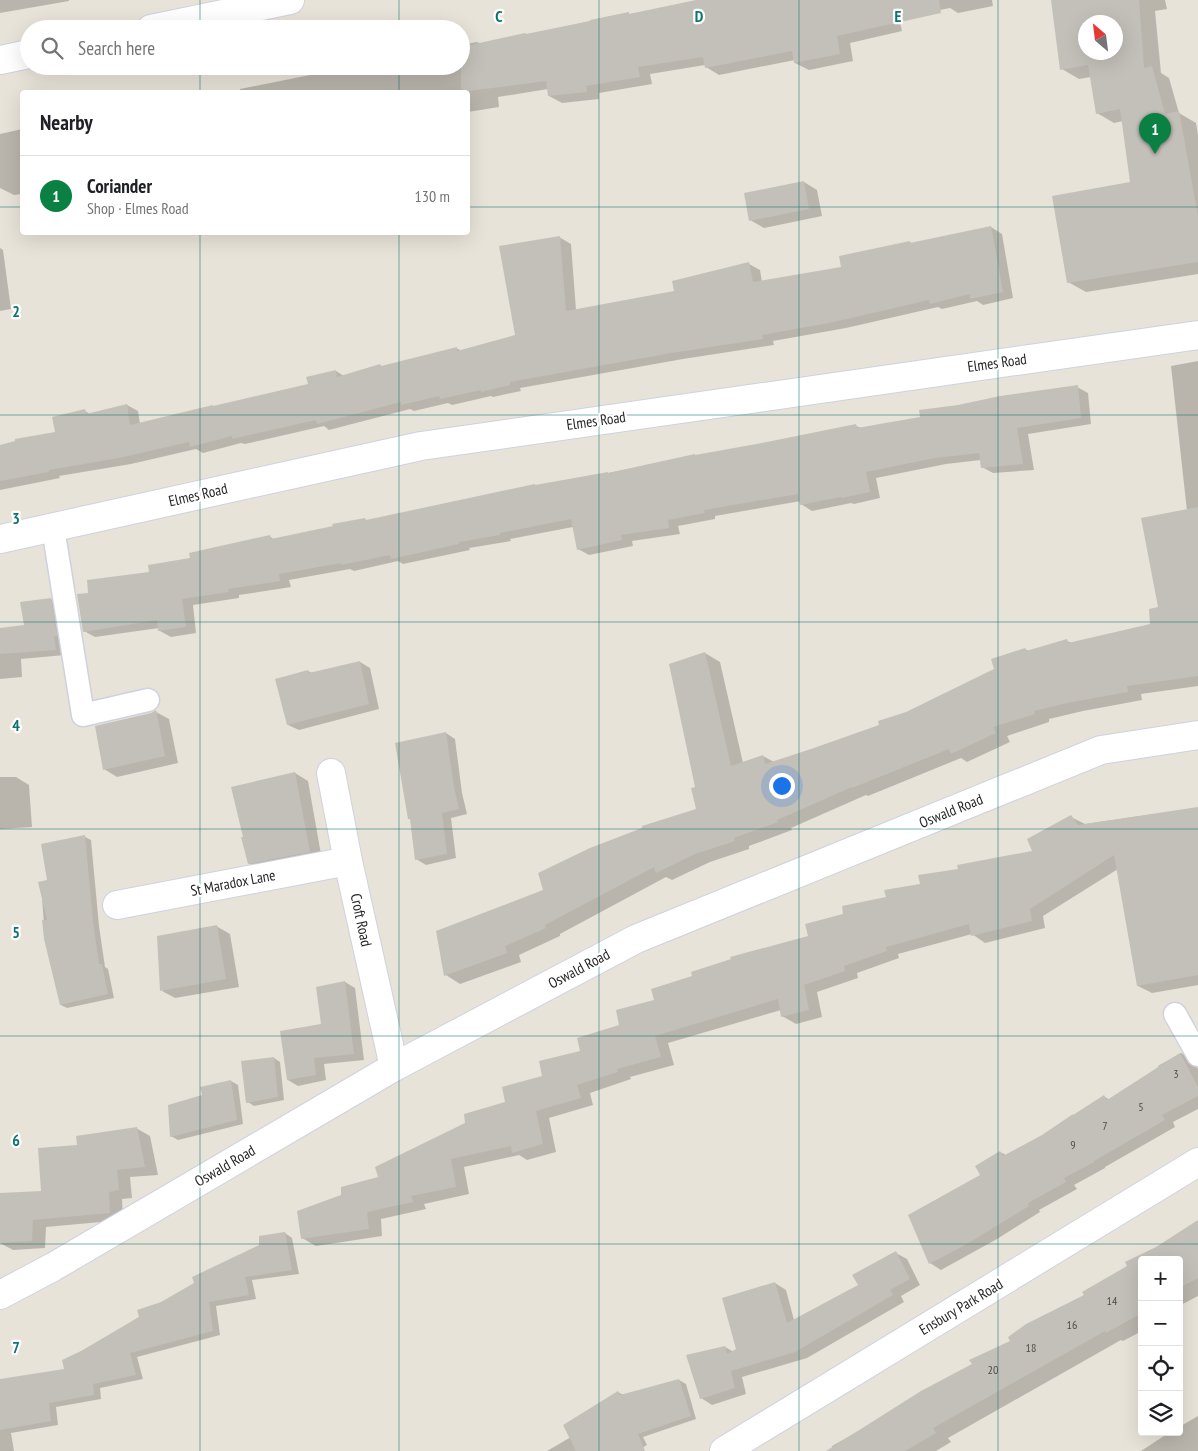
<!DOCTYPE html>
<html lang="en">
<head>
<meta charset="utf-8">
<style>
	:root { --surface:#fff; --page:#f6f6f6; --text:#202124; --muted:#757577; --line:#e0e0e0; --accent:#0b8043 }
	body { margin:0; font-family:"PT Sans Narrow",sans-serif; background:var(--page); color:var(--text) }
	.controls { position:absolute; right:15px; bottom:15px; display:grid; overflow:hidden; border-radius:5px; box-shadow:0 5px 20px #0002 }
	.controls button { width:45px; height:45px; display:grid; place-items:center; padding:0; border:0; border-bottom:1px solid var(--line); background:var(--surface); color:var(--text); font:25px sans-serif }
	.compass { position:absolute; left:1078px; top:15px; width:45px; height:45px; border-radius:50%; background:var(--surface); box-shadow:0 5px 20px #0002; rotate:332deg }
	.you { position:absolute; left:781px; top:785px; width:18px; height:18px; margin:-12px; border:4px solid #fff; border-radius:50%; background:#1a73e8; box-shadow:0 0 0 8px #1a73e833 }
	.badge { display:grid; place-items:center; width:32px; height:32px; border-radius:50%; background:var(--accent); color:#fff; font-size:16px; font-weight:700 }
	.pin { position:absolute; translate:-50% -41px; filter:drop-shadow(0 1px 2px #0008) }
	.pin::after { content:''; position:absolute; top:26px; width:18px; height:15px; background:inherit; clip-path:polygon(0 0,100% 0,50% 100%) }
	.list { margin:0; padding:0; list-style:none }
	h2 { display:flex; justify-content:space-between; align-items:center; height:65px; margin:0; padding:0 20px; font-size:21px }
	h2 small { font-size:16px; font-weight:400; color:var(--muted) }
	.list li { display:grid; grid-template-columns:32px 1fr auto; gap:15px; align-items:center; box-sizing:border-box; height:80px; padding:0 20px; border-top:1px solid var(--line) }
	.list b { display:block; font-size:19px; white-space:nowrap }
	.list p { margin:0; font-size:16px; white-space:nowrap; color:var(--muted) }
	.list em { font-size:16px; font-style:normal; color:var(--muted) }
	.icon { flex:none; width:28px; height:28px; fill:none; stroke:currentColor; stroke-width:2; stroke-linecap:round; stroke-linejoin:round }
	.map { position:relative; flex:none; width:1198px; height:1451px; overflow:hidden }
	.search { position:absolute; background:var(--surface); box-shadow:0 5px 20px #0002; left:20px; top:20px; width:450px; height:55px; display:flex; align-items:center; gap:12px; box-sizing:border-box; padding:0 18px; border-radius:28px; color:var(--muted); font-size:19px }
	.panel { position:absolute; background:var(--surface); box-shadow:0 5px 20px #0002; left:20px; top:90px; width:450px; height:145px; border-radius:5px }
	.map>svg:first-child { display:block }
	.shadow { fill:#0003 }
	.building { fill:#c3c0b9; fill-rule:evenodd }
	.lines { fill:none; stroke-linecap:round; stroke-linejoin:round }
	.service-casing { stroke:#cfd1df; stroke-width:25 }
	.minor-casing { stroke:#cfd1df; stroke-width:30 }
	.tertiary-casing { stroke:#cfd1df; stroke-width:30 }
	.service { stroke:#fff; stroke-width:22 }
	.minor { stroke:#fff; stroke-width:28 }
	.tertiary { stroke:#fff; stroke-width:28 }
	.grid { fill:none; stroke:#0f766e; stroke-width:1; stroke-opacity:0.55 }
	.labels { text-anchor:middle; stroke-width:4.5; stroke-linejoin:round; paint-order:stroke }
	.number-label { font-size:12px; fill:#4e4d4c }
	.street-label { font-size:15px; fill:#272727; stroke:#fff }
	.grid-label { font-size:16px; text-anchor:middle; font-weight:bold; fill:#0f766e; stroke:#fff; stroke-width:4.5; stroke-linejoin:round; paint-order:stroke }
</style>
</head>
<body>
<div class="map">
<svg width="1198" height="1451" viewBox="0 0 1198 1451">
	<rect width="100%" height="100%" fill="#e8e3d9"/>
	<g class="shadow">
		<path d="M0,0H69V1L0,13Z"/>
		<path d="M713,0H992L993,6L958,13L950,8L899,18L902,31L850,43L853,61L809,70L795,63V60L719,75L706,67L705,65L650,74L652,84L599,93V99L562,103L549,96L548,89L498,97L499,107L468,112V92H231L240,91V89L325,72L332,75L366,66H461V45L477,42L481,44L527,35L628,13L630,14Z"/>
		<path d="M1081,0H1165L1167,9L1155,11L1161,73L1169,78L1179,113L1196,123L1198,135V274L1086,292L1068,282L1131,183L1123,121L1114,123L1097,113L1091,77L1079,79L1062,69L1086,52H1116V22H1086Z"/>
		<path d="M22,129V194L14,195L0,188V134Z"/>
		<path d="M804,182L817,190L822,216L764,228L750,220Z"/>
		<path d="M991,227L1002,234L1013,298L983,305L977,301L942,309L938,307L846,328L773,341L774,345L683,359L520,388L521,391L493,397L491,396L452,405L448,403L414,411L410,409L329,430L324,426L245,444L241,443L203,453L196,449L131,464L59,476L60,478L0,490V446L56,433L85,411L90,414L127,405L138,411L140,424L213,406L215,407L309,385L336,371L344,376L380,365L383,367L456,348L462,351L516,336L559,237L571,244L576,310L675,292L749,264L760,270L762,282L842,268L910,242L912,244Z"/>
		<path d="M0,248L3,250L11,309L0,311Z"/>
		<path d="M1198,361V686L1141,694L1142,700L1083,711L1049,719V722L1007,736L1010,742L967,762L961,758L868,796L866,795L791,828L792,830L749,846V849L710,862L672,880L666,877L560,934V936L519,955L521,962L460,984L446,975L545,890L697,810L696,788L705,653L720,662L743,763L763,756L774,762L880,726L995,669L1025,649L1029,651L1067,641L1072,643L1152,625L1159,608L1187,511L1171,366Z"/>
		<path d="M1077,387L1088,393L1091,424L1028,434L1034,470L993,473L982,467L981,460L946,464L876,478L880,498L854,504L851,503L812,511L801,504V501L715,516V519L678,526L680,534L632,541L633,546L589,555L578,549L573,527L510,539L511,541L469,548L470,550L403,564L398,561L354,571L350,569L289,580L291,587L239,595V598L193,605L196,633L171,637L160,631L159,628L95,637L84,631L89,594L191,559L269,536L275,540L608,473L856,426L861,428L922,418Z"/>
		<path d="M51,599L60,605L65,655L21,659L22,677L0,679V629L25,626Z"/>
		<path d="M360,662L370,668L379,709L299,730L288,725L308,671L312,673Z"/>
		<path d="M156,712L169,719L178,763L117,777L104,769L151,714Z"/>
		<path d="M446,733L455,739L462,793L467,814L451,818L456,858L426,865L416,859Z"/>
		<path d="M295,773L308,781L322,860L262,871L249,863Z"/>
		<path d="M0,777H16L29,785L32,827L0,829Z"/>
		<path d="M1198,808V985L1152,993L1138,986L1118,869L1043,916L1045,928L985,943L972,934L898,954L899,958L857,973L858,978L817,992L822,1017L796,1024L782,1016L781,1010L668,1043L674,1065L630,1077L631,1079L590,1093L593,1105L549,1118L556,1152L527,1160L519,1155L464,1167L469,1194L424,1204L426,1209L381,1219L382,1236L316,1246L302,1238L342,1195L379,1178L506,1103L544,1076L621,1026L655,1001L810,937L845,915L887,898L959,870L1034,852L1071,817L1085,824Z"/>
		<path d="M85,837L91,840L99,926L105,967L108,969L114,998L67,1008L61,1005L45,939L41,883L49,881Z"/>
		<path d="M216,926L230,934L239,987L175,998L162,991Z"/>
		<path d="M345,982L355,988L364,1060L324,1064L326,1080L298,1086L288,1080L322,1025Z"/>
		<path d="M1181,1053L1192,1059L1198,1069V1109L1173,1122L1175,1127L1105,1167V1168L1074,1185L1077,1189L1039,1210L1040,1212L997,1239L941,1270L930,1263L982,1176L1000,1152L1006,1155L1042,1136L1105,1097L1110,1100L1159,1068L1158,1066Z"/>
		<path d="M274,1058L280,1062L284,1100L254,1106L248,1102Z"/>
		<path d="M231,1081L238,1085L243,1124L178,1140L171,1136L204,1096L202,1088Z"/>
		<path d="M136,1128L150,1136L158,1175L130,1177L132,1198L122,1199L123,1220L46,1227L45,1248L13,1250L0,1243V1194L43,1192Z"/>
		<path d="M1198,1222V1296L1179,1306V1260H1142V1331L1123,1341L1121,1340L948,1438L951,1442L936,1451H834L832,1446L864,1428L1012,1342Z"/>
		<path d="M285,1233L292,1238L299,1274L252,1280L256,1299L216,1306L220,1335L137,1357L143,1379L100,1388L101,1399L56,1407L58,1425L11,1433L14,1451H0V1402L65,1370L82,1352L162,1303Z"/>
		<path d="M896,1253L907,1259L920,1285L901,1296L904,1302L807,1358L742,1377L746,1394L712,1405L701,1398L725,1347L734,1352L738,1350L775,1283L786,1290L794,1320L860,1285Z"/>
		<path d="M679,1380L686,1384L696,1419L643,1437L647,1445L637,1451H547L571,1437L618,1392L623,1395Z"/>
		<path d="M1198,1416V1451H1141L1170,1432H1179V1427Z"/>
	</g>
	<g class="building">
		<path d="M696,0H939L941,13L837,36L840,54L794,63L792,51L705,68L703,57L638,67L640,77L586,86L587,92L548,96L546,81L461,92V47L525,33L526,34L590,21V20L629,12V14Z"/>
		<path d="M1051,0H1139L1144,68L1152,66L1165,114L1179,111L1198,216V262L1067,283L1052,196L1130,182L1120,109L1096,114L1088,65L1060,70ZM1086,22H1116V52H1086Z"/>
		<path d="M804,181L809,209L749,221L744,193Z"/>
		<path d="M991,226L1003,292L970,299V294L930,304L929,300L834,322L762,335L763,339L671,353L510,382V385L481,392V390L440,399L439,396L401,405V402L317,424L316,420L232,439V436L190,447L189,442L119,458L49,470V472L0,481V445L15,441V439L55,432L52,417L85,409L86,414L127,404L130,425L213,405V406L308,384L306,377L336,370L337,377L380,364L381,366L457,347V351L515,335L499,246L560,236L566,311L674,291L672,281L749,262L753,282L841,267L839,256L910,241V243Z"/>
		<path d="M1078,385L1081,418L1017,428L1023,464L981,468L979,453L935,458L866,472L870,492L842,498L841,497L800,505L798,494L704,510L705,513L668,520L669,528L621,535L622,540L577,550L571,519L500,533V535L459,542V544L391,559L390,555L341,565V563L279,574L280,581L228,589L229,592L182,599L186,627L158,631L157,620L83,632L77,594L88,593L87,580L149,572L148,565L190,558L189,553L270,535L271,539L333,526L332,524L365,518L366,520L535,484V485L608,472V473L695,454V455L762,443L856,424L857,428L920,417L919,410L958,405L1000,396Z"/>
		<path d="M1198,507V676L1127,686L1128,692L1067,703L1034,711L1035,714L993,727L996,733L951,754L949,749L852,788V787L777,820L778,822L734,838L735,841L695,854L656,873L654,867L545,925L546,928L505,946L507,953L444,976L436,931L543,890L538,873L590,848L642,828V826L696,809L691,788L695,787L669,664L705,652L731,766L763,755L765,764L811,749L879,725L878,721L906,712L994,669L991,659L1025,648L1026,651L1067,639L1068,643L1150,624L1149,609L1158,607L1141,518Z"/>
		<path d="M51,598L57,636H54L56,650L0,654V628L24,625L20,602Z"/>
		<path d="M360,661L369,704L287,725L275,679L308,670L309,673Z"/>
		<path d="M156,710L165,756L103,770L95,726L151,713Z"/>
		<path d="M446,732L454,787L459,809L442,813L447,854L415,860L410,819H408L395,743Z"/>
		<path d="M295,772L310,852L248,864L241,837H243L231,787Z"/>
		<path d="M1198,807V975L1137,986L1114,855L1030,909L1032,921L971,936L969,924L886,947L887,951L844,966L845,971L804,985L809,1010L781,1017L778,999L655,1036L661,1057L617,1069L618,1072L577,1085L581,1098L536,1111L543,1144L512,1153L511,1146L451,1159L456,1187L411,1196L413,1202L367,1212L369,1229L301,1239L297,1211L341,1195V1187L378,1177L375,1167L465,1123L464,1114L505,1102L502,1087L542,1076L539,1061L580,1051L577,1038L619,1025L616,1010L654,1000L651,989L692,976L691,972L731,959L730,957L808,936L805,924L843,914L842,906L886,897L884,890L920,884L918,875L958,869L957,865L1032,851L1027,839L1071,815L1078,825Z"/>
		<path d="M85,835L93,922L99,964H102L108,994L60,1005L44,939L42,920H47L38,882L47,880L41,844Z"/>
		<path d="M217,925L226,979L160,991L157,936Z"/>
		<path d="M345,981L354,1054L314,1058L316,1075L287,1080L280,1031L321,1024L316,987Z"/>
		<path d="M1180,1053L1198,1087V1096L1162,1115L1165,1120L1094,1161V1162L1064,1178L1066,1182L1028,1203L1029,1206L967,1244L929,1264L908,1215L980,1175L975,1166L1000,1151L1003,1156L1042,1135L1073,1114V1115L1104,1095L1107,1100Z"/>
		<path d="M274,1057L278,1097L246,1103L241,1061Z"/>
		<path d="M231,1080L237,1120L170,1137L168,1105L202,1095L200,1087Z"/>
		<path d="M137,1127L145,1167L117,1170L119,1190L109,1192L110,1213L33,1220L32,1241L0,1243V1193L41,1191L38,1148L77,1145L76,1136Z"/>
		<path d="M1198,1220V1278L1179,1288V1260H1142V1313L1106,1333L1105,1331L933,1428L936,1433L905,1451H826L921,1391L972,1364L969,1360L1010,1341L1008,1337L1026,1324L1084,1295L1082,1292L1127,1266L1125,1262L1156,1247Z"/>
		<path d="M285,1232L292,1270L245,1277L249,1295L209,1302L213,1331L130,1353L136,1375L93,1384L94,1395L49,1403L51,1421L0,1430V1379L64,1369L62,1360L81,1351L139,1317L137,1310L161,1302L194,1283L192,1277L259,1245V1236Z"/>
		<path d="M896,1251L910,1279L890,1290L893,1295L795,1352L731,1371L735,1388L700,1399L686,1355L725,1346L727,1354L736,1349L722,1298L775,1282L787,1323L858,1285L852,1275Z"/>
		<path d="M679,1379L691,1416L638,1434L645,1451H576L563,1425L618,1391L620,1395Z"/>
	</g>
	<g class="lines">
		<g class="service-casing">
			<g id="service">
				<path d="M53,528L83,715L148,700"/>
				<path d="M1175,1014L1198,1055"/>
			</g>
		</g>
		<g class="minor-casing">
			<g id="minor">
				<path d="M151,29L290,0"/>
				<path d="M0,60L29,54"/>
				<path d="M0,539L421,446L1198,335"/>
				<path d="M331,773L348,861L394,1067"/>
				<path d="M117,905L348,861"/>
				<path d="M0,1295L53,1267L394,1067L636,939L1101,750L1198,735"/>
			</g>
		</g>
		<g class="tertiary-casing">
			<path id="tertiary" d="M724,1451L1198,1162"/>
		</g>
		<use href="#service" class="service"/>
		<use href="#minor" class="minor"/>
		<use href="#tertiary" class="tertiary"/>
	</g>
	<path class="grid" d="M200,0V29M399,0V29M599,0V1451M799,0V1451M998,0V1451M200,66V92M399,66V92M0,207H22M468,207H1198M200,232V1451M399,232V1451M0,415H1198M0,622H1198M0,829H1198M0,1036H1198M0,1244H1198"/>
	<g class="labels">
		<g class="number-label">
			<text x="1176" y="1078">3</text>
			<text x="1141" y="1111">5</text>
			<text x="1105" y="1130">7</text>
			<text x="1073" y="1149">9</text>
			<text x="1112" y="1305">14</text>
			<text x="1072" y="1329">16</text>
			<text x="1031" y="1352">18</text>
			<text x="993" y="1374">20</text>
		</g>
		<g class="street-label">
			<text transform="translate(997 363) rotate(-8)" y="5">Elmes Road</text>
			<text transform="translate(596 421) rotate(-8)" y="5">Elmes Road</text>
			<text transform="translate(198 495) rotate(-13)" y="5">Elmes Road</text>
			<text transform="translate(951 811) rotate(-22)" y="5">Oswald Road</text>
			<text transform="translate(233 883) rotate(-11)" y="5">St Maradox Lane</text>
			<text transform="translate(361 920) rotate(78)" y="5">Croft Road</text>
			<text transform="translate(579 969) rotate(-28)" y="5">Oswald Road</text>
			<text transform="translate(225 1166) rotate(-30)" y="5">Oswald Road</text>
			<text transform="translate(961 1307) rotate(-31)" y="5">Ensbury Park Road</text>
		</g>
	</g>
	<g class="grid-label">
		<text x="499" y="22">C</text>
		<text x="699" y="22">D</text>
		<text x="898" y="22">E</text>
		<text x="16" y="317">2</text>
		<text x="16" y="524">3</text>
		<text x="16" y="731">4</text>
		<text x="16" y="938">5</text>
		<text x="16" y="1146">6</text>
		<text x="16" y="1353">7</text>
	</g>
</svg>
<div class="controls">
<button>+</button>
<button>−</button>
<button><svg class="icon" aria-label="locate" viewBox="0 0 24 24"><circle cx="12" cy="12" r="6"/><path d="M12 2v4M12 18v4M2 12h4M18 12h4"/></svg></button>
<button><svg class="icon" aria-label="layers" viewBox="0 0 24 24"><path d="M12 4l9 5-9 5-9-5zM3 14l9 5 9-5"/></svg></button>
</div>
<svg class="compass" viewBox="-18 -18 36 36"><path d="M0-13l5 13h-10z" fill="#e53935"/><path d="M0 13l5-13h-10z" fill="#757577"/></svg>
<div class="you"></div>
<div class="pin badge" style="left:1155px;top:154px">1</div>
<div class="search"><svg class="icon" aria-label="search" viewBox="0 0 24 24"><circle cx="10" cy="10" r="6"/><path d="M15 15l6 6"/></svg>Search here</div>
<section class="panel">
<h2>Nearby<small></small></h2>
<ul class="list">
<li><span class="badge">1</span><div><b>Coriander</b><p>Shop · Elmes Road</p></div><em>130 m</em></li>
</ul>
</section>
</div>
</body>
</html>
